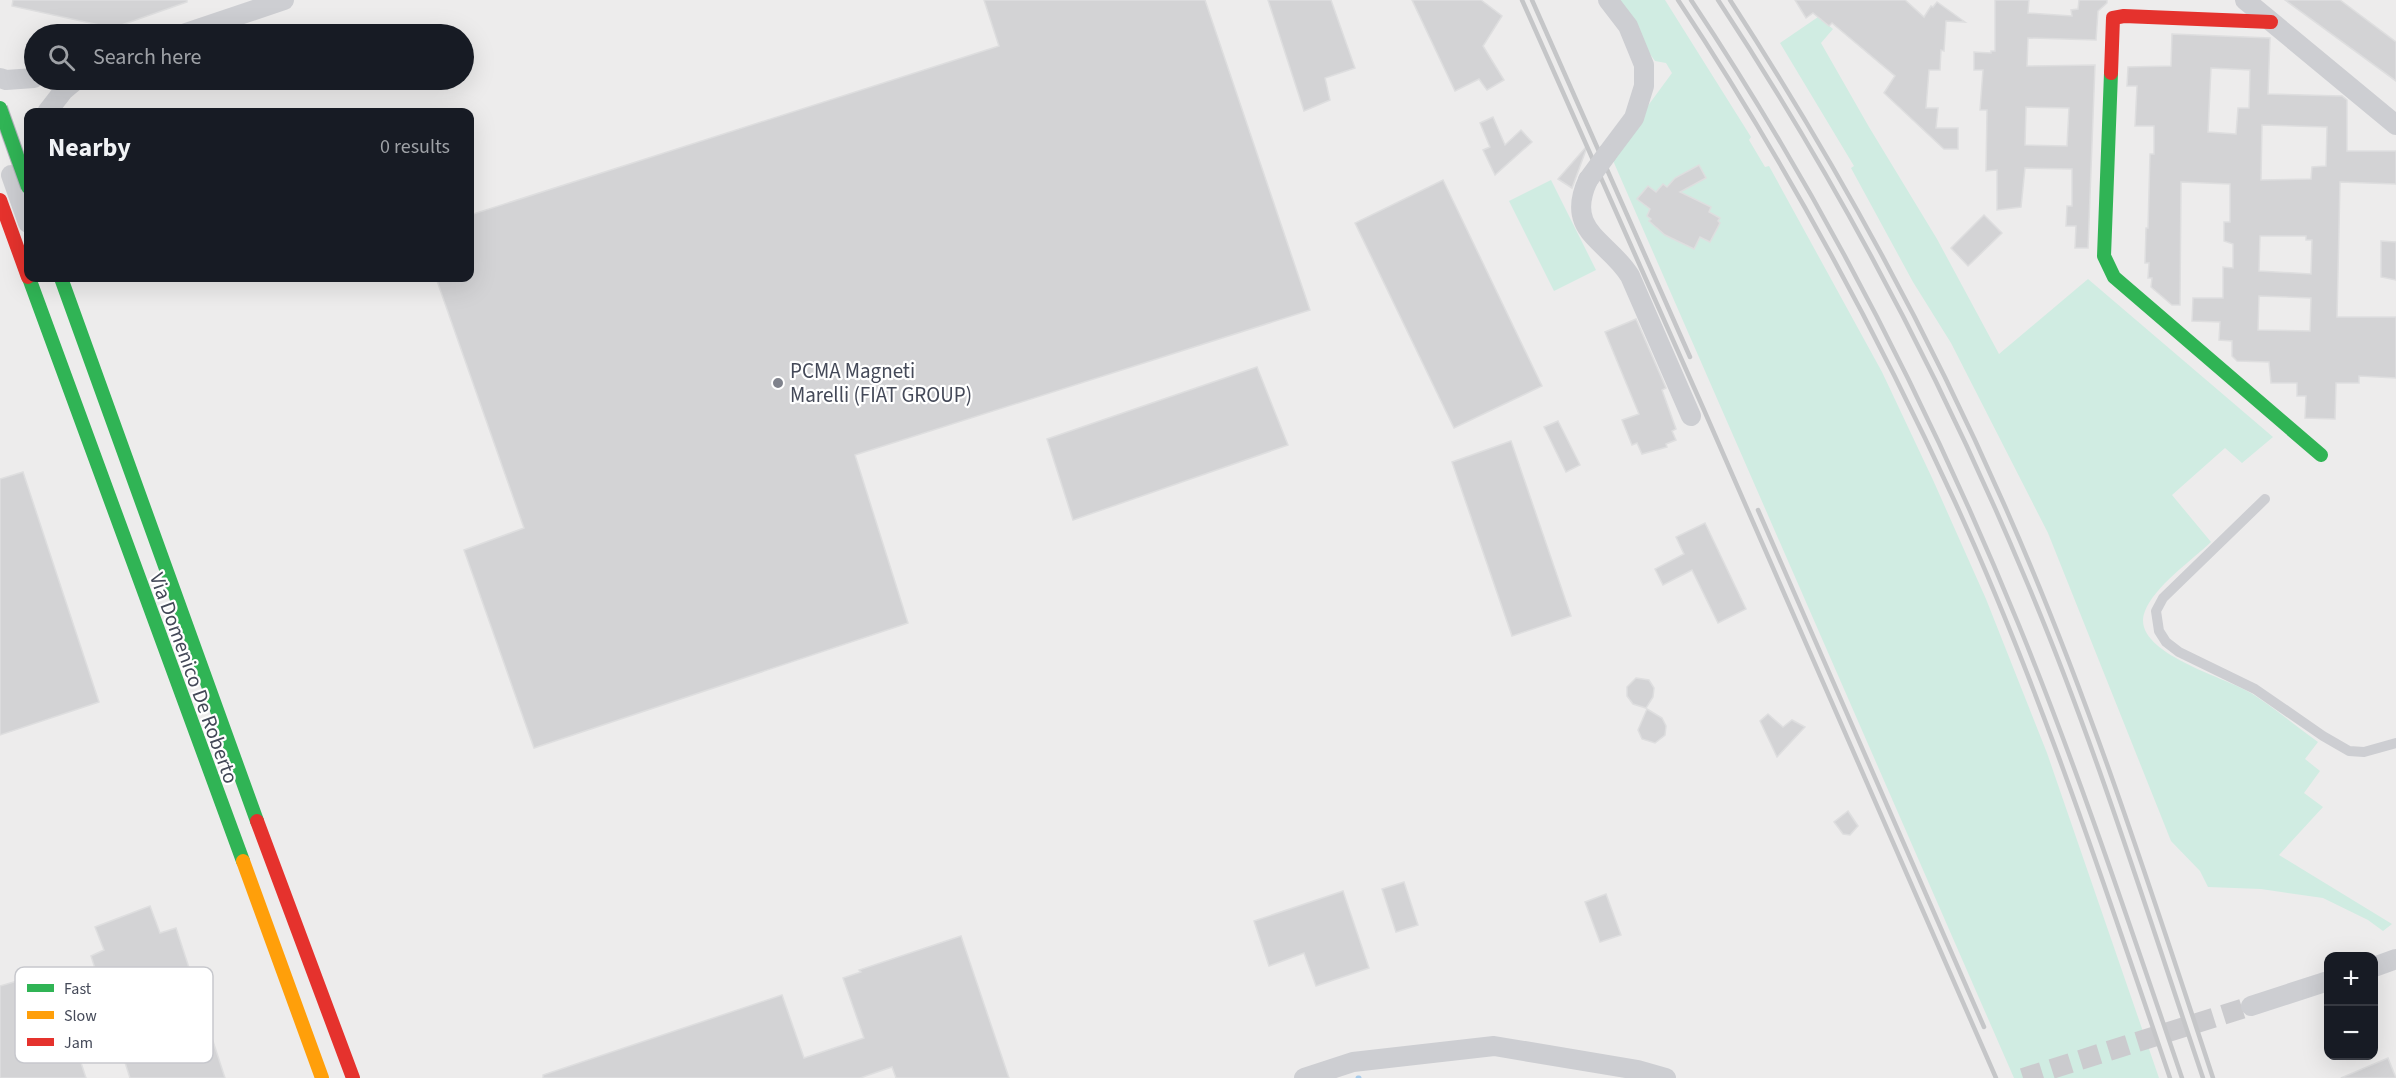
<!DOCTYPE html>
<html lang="en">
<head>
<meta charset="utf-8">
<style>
	:root { --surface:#171b24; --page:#20242c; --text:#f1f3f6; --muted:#9ea1a6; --line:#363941 }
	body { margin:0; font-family:"Source Sans 3",sans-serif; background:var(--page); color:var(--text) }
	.controls { position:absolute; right:18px; bottom:18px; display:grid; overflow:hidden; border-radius:12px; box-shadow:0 6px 24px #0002 }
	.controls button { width:54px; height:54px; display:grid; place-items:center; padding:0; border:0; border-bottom:2px solid var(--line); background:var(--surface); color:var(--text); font:30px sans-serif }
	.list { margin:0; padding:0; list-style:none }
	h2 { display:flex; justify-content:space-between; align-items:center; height:78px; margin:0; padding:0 24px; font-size:26px }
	h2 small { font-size:20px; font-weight:400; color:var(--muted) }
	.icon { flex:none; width:33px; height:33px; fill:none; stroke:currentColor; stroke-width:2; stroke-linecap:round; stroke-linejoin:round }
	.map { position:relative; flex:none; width:2396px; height:1078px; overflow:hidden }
	.search { position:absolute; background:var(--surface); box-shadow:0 6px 24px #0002; left:24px; top:24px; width:450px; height:66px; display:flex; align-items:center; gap:15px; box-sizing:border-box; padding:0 21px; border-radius:33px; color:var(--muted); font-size:22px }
	.panel { position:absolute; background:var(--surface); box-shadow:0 6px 24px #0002; left:24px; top:108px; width:450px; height:174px; border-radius:12px }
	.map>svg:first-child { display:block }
	.green { fill:#d0ece2 }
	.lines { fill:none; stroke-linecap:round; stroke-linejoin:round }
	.stream { stroke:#a6cae9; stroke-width:5 }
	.building { fill:#d3d3d5; stroke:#dededf; stroke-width:1.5; fill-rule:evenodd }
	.street-tunnel { stroke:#cbcbce; stroke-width:20; stroke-dasharray:20 10; stroke-linecap:butt }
	.lane { stroke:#cdced2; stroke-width:10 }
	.street { stroke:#cdced2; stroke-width:20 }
	.fast { stroke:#30b455; stroke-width:14 }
	.slow { stroke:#ff9f0a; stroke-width:14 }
	.jam { stroke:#e5322d; stroke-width:14 }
	.rail { stroke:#c5c6c8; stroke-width:4.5 }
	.fast-bridge-casing { stroke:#b2b3bb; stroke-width:16; stroke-linecap:butt }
	.street-bridge { stroke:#cdced2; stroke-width:20 }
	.fast-bridge { stroke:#30b455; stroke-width:14 }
	.poi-dot { fill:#7f828c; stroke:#fff; stroke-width:2 }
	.labels { text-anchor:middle; stroke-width:4.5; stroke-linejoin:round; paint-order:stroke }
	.poi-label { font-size:21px; fill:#444958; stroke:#fff; text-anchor:start }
	.street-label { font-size:21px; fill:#444958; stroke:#fff }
	.key { fill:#fff; stroke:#c7c8cd; stroke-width:1.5 }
	.key-label { font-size:16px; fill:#444958 }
</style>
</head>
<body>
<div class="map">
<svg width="2396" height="1078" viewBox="0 0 2396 1078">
	<rect width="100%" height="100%" fill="#edecec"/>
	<g class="green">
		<path d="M1611,0H1665L1751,137L1749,140L1765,167L1769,166L1882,372L1933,480L1986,599L2047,753L2159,1078H2014L1611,156L1672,73L1666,63L1655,61Z"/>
		<path d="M1818,17L1833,29L1821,43L1869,127L1937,239L1999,354L2088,279L2273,437L2242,463L2225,448L2172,495L2211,542C2192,560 2154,587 2145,611C2128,652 2226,677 2251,693C2274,708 2296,726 2318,742L2305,759L2320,771L2304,793L2323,807L2279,855L2392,924L2383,931L2368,920L2323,898L2261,889L2208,887L2200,871L2171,841L2048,533L1951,343L1913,282L1851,168L1854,166L1780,43Z"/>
		<path d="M1551,180L1596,270L1554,291L1509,201Z"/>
	</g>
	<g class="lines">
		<path class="stream" d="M1358,1078H1359"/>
	</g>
	<g class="building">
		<path d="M13,0H187V2L113,28L12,6Z"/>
		<path d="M984,0H1205L1310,310L855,455L908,623L534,748L464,550L524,528L436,278H470V215L999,46Z"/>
		<path d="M1268,0H1331L1355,68L1325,78L1330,100L1304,111Z"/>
		<path d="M1412,0H1481L1502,16L1483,46L1504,80L1487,90L1479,79L1455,91Z"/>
		<path d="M1795,0H1905L1924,17L1931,6L1933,7L1937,2L1965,22L1946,21L1944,51L1941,50L1940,70H1929L1926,108H1938L1936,128H1958V149H1944L1884,93L1895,76L1832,23L1829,26L1813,13L1806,18Z"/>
		<path d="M1995,0H2029L2028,13L2072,16L2071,10L2078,9L2079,0H2107V3L2098,11L2096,40L2028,38L2027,66L2095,65L2088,248H2075L2076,226H2066L2067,206H2072V169L2025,168L2021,207L1997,210V170L1986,171L1987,110H1980L1983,70H1974V52L1991,53V51H1995ZM2026,107L2069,108L2067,146L2025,145Z"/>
		<path d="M2285,0H2340L2396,42V81Z"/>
		<path d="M2172,34L2270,38L2268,94L2342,96L2347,100V151H2396V184L2340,182L2337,317H2396V378L2359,376V383H2336L2335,419L2305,418L2306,396H2297V383H2271L2269,362L2237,361L2232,356V341L2219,340L2220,322L2192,321L2193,298H2223V267L2233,268V244L2224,241V222H2230V184L2181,182L2180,305H2172L2151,287L2152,278H2148L2149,263H2145L2146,228H2148L2150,154H2154V126H2135L2137,86H2127L2128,67L2171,66ZM2211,68L2250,70L2249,108H2238L2236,134L2208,132ZM2262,125L2327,127L2326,166L2312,167L2311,179L2261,180ZM2260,236H2306V240H2312L2311,274L2259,271ZM2259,296L2311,298L2310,331L2258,330Z"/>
		<path d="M1493,117L1505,145L1521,130L1532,142L1495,175L1483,150L1490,147L1480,123Z"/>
		<path d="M1586,147H1587L1572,188L1558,179Z"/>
		<path d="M1699,165L1706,178L1680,192L1711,207L1709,212L1720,218L1718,221L1720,223L1710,242L1700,237L1694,249L1665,235L1649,221L1651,219L1647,216L1650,209L1637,199L1648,186L1656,192L1663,184L1667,187L1675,178Z"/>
		<path d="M1443,180L1542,386L1454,428L1355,223Z"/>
		<path d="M1984,215L2002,233L1968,266L1951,248Z"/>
		<path d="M2381,241L2396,242V280L2381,277Z"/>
		<path d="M1636,319L1666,388L1662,390L1676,429L1672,431L1676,440L1666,444L1667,447L1642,454L1637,443L1632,445L1622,420L1639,414L1605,332Z"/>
		<path d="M1257,367L1288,445L1073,520L1047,439Z"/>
		<path d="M1558,421L1580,465L1566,472L1544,427Z"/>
		<path d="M1511,441L1571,616L1512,636L1452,462Z"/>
		<path d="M23,472L99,702L0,735V479Z"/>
		<path d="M1705,523L1746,609L1718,623L1692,570L1663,585L1655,569L1684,554L1676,537Z"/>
		<path d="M1636,678L1649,680L1654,688L1653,697L1646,708L1633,704L1627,696V687Z"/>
		<path d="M1647,709L1662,718L1666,726L1665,735L1655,743L1642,739L1638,730Z"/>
		<path d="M1768,714L1783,727L1792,720L1805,727L1777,757L1760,721Z"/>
		<path d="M1848,811L1858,826L1850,835L1843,834L1834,822Z"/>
		<path d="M1404,882L1418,925L1396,932L1382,889Z"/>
		<path d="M1343,891L1369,968L1316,986L1304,953L1269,966L1254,921Z"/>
		<path d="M1606,894L1621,935L1600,942L1585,902Z"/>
		<path d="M150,906L160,933L176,928L225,1078H130L91,956L104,950L95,927Z"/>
		<path d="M961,936L1009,1078H896L892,1067L860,1078H543V1075L782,995L804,1058L864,1038L843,978L861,972L859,970Z"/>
		<path d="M51,971L86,1078H0V986Z"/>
		<path d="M2388,1058L2396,1078H2341Z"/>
	</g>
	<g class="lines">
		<path class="street-tunnel" d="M2023,1078L2251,1006"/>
		<path class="lane" d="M2265,499L2163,598L2156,611L2159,631L2166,642L2179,652L2255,689L2323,736L2349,751L2364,752L2396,743"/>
		<g class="street">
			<path d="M2245,0L2396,125"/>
			<path d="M183,34L284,0"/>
			<path d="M0,78L6,80L34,78"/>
			<path d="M47,112L64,90L76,80"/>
			<path d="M1607,154L1634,118L1644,86V65L1628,26L1608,0"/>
			<path d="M11,175L28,223"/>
			<path d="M1588,180C1564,232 1608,240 1630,276L1691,416"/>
			<path d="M2374,967L2396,959"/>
			<path d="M2251,1006L2328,981"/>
			<path d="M1304,1078L1353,1062L1494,1046L1638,1070L1666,1078"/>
		</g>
		<g class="fast">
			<path d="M2111,73L2104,256L2114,277L2321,455"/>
			<path d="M29,278L243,861"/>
			<path d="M61,278L257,821"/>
		</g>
		<path class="slow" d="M243,861L322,1078"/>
		<g class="jam">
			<path d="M2111,73L2113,18L2124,16L2271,22"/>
			<path d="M0,200L28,277"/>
			<path d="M257,821L353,1078"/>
		</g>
		<g class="rail">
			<path d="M1522,0L1704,410L1996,1078"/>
			<path d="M1532,0L1690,357"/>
			<path d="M1678,0C1784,160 1875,328 1955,502C2040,688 2104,884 2170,1078"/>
			<path d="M1691,0C1821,195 1929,406 2018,623C2079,772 2130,926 2182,1078"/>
			<path d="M1718,0C1837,181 1939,373 2023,573C2093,737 2146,909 2203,1078"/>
			<path d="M1730,0C1834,160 1926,327 2003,502C2086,688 2149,884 2213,1078"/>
			<path d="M1758,510L1984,1027"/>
		</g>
		<g class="fast-bridge-casing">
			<path id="fast-bridge" d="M0,108L28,187"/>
		</g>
		<path class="street-bridge" d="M1588,180L1607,154"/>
		<use href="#fast-bridge" class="fast-bridge"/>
	</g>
	<circle class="poi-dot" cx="778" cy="383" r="6"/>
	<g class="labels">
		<g class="poi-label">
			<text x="790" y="378">PCMA Magneti<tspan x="790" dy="24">Marelli (FIAT GROUP)</tspan></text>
		</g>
		<g class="street-label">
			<text transform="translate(194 678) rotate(70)" y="7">Via Domenico De Roberto</text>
		</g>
	</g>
	<rect x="15" y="967" width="198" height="96" rx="9" class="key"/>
	<rect x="27" y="984" width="27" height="8" fill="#30b455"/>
	<rect x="27" y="1011" width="27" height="8" fill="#ff9f0a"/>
	<rect x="27" y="1038" width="27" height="8" fill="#e5322d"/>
	<g class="key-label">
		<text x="64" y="994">Fast</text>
		<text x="64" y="1021">Slow</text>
		<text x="64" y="1048">Jam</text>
	</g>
</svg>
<div class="controls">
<button>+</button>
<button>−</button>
</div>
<div class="search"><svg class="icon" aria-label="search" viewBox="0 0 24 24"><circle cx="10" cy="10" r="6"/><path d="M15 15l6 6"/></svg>Search here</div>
<section class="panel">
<h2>Nearby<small>0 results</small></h2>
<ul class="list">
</ul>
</section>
</div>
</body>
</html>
